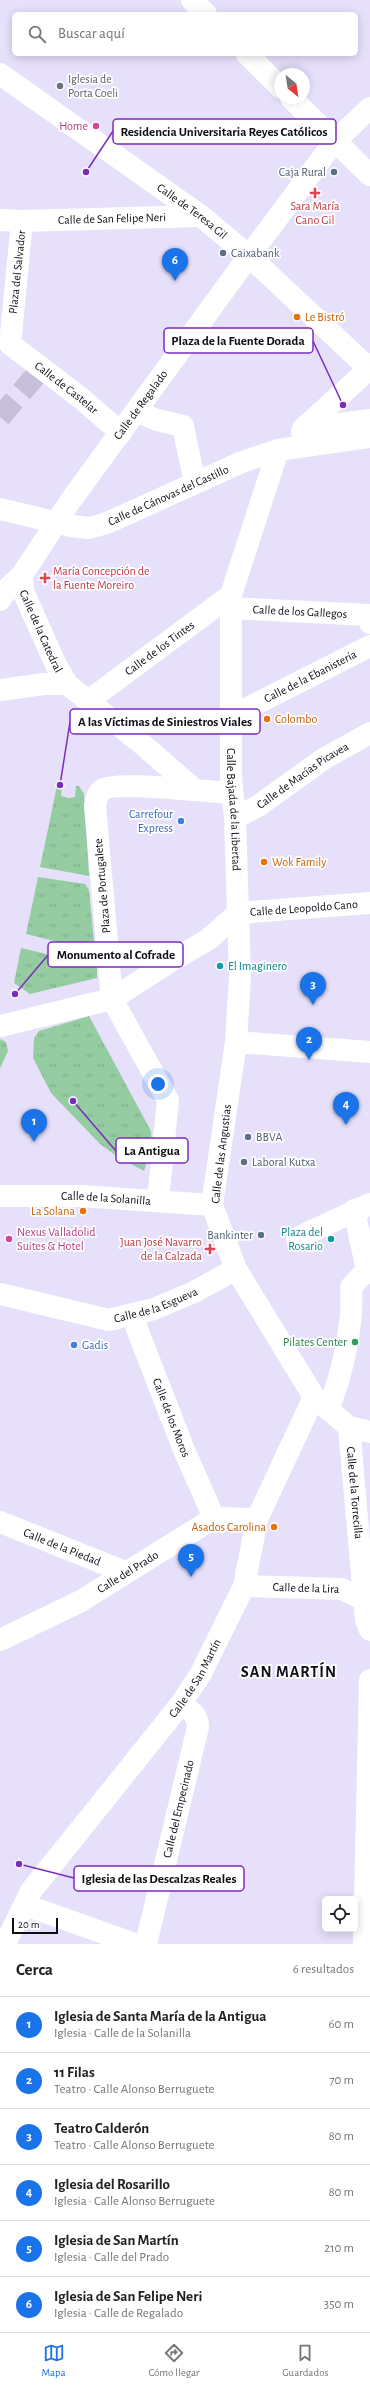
<!DOCTYPE html>
<html lang="es">
<head>
<meta charset="utf-8">
<style>
	:root { --surface:#fff; --page:#f6f6f6; --text:#222; --muted:#767676; --line:#e0e0e0; --accent:#1a73e8 }
	body { margin:0; font-family:"Alegreya Sans",sans-serif; background:var(--page); color:var(--text) }
	.controls { position:absolute; right:12px; bottom:12px; display:grid; overflow:hidden; border-radius:6px; box-shadow:0 2px 10px #0003 }
	.controls button { width:36px; height:36px; display:grid; place-items:center; padding:0; border:0; border-bottom:1px solid var(--line); background:var(--surface); color:var(--text); font:20px sans-serif }
	.compass { position:absolute; left:274px; top:68px; width:36px; height:36px; border-radius:50%; background:var(--surface); box-shadow:0 2px 10px #0003; rotate:150deg }
	.scale { position:absolute; left:12px; bottom:10px; width:46px; box-sizing:border-box; padding-left:4px; border:2px solid #0f0c15; border-top:0; font-size:11px; line-height:14px; white-space:nowrap; color:#0f0c15; -webkit-text-stroke:3px #fff; paint-order:stroke }
	.you { position:absolute; left:158px; top:1084px; width:14px; height:14px; margin:-10px; border:3px solid #fff; border-radius:50%; background:#1a73e8; box-shadow:0 0 0 6px #1a73e833 }
	.badge { display:grid; place-items:center; width:26px; height:26px; border-radius:50%; background:var(--accent); color:#fff; font-size:13px; font-weight:700 }
	.pin { position:absolute; translate:-50% -33px; filter:drop-shadow(0 1px 2px #0008) }
	.pin::after { content:''; position:absolute; top:21px; width:14px; height:12px; background:inherit; clip-path:polygon(0 0,100% 0,50% 100%) }
	.list { margin:0; padding:0; list-style:none }
	h2 { display:flex; justify-content:space-between; align-items:center; height:52px; margin:0; padding:0 16px; font-size:17px }
	h2 small { font-size:13px; font-weight:400; color:var(--muted) }
	.list li { display:grid; grid-template-columns:26px 1fr auto; gap:12px; align-items:center; box-sizing:border-box; height:56px; padding:0 16px; border-top:1px solid var(--line) }
	.list b { display:block; font-size:15px; white-space:nowrap }
	.list p { margin:0; font-size:13px; white-space:nowrap; color:var(--muted) }
	.list em { font-size:13px; font-style:normal; color:var(--muted) }
	.icon { flex:none; width:22px; height:22px; fill:none; stroke:currentColor; stroke-width:2; stroke-linecap:round; stroke-linejoin:round }
	.map { position:relative; flex:none; width:370px; height:1944px; overflow:hidden }
	.search { position:absolute; background:var(--surface); box-shadow:0 2px 10px #0003; left:12px; right:12px; top:12px; height:44px; display:flex; align-items:center; gap:10px; box-sizing:border-box; padding:0 14px; border-radius:6px; color:var(--muted); font-size:15px }
	.sheet { height:388px; background:var(--surface) }
	nav { display:flex; justify-content:space-around; align-items:center; box-sizing:border-box; height:56px; border-top:1px solid var(--line); background:var(--surface); font-size:11px; color:var(--muted) }
	nav a { display:grid; justify-items:center; gap:2px }
	nav .on { color:var(--accent) }
	.map>svg:first-child { display:block }
	.grass { fill:url(#grass-tufts) }
	.lines { fill:none; stroke-linecap:round; stroke-linejoin:round }
	.minor-tunnel { stroke:#c7c0d8; stroke-width:22; stroke-dasharray:22 11; stroke-linecap:butt }
	.minor { stroke:#fff; stroke-width:22 }
	.worship-dot { fill:#6b7280; stroke:#fff; stroke-width:1.5 }
	.hotel-dot { fill:#d1479c; stroke:#fff; stroke-width:1.5 }
	.service-dot { fill:#5c6f8a; stroke:#fff; stroke-width:1.5 }
	.health-dot { fill:#e0444e; stroke:#fff; stroke-width:1.5 }
	.food-dot { fill:#e8710a; stroke:#fff; stroke-width:1.5 }
	.shop-dot { fill:#3f7fe0; stroke:#fff; stroke-width:1.5 }
	.culture-dot { fill:#0f9aa8; stroke:#fff; stroke-width:1.5 }
	.leisure-dot { fill:#2e9e5b; stroke:#fff; stroke-width:1.5 }
	.labels { text-anchor:middle; stroke-width:3.5; stroke-linejoin:round; paint-order:stroke }
	.worship-label { font-size:12px; fill:#5b616d; stroke:#fff; text-anchor:start }
	.hotel-label { font-size:12px; fill:#b23c85; stroke:#fff; text-anchor:end }
	.service-label { font-size:12px; fill:#4e5e75; stroke:#fff; text-anchor:start }
	.health-label { font-size:12px; fill:#be3a42; stroke:#fff }
	.street-label { font-size:12px; fill:#0f0c15; stroke:#fff }
	.food-label { font-size:12px; fill:#c56008; stroke:#fff; text-anchor:start }
	.shop-label { font-size:12px; fill:#366cbe; stroke:#fff; text-anchor:end }
	.culture-label { font-size:12px; fill:#0d838f; stroke:#fff; text-anchor:start }
	.leisure-label { font-size:12px; fill:#27864d; stroke:#fff; text-anchor:end }
	.district-label { font-size:16px; font-weight:bold; letter-spacing:1px; fill:#0f0c15; stroke:#fff }
	.leader { fill:none; stroke:#7b2cbf; stroke-width:1.5 }
	.callout-dot { fill:#7b2cbf; stroke:#fff; stroke-width:1.5 }
	.callout { fill:#fff; stroke:#7b2cbf; stroke-width:1.5 }
	.callout-label { font-size:13px; text-anchor:middle; font-weight:bold; fill:#0f0c15 }
</style>
</head>
<body>
<div class="map">
<svg width="370" height="1944" viewBox="0 0 370 1944">
	<defs>
		<pattern id="grass-tufts" width="24" height="20" patternUnits="userSpaceOnUse"><rect width="24" height="20" fill="#96cca1"/><path d="M3 7l-1-3M5 7V3M7 7l1-3M15 17l-1-3M17 17v-4M19 17l1-3" fill="none" stroke="#80ae8a"/></pattern>
	</defs>
	<rect width="100%" height="100%" fill="#e7e0fb"/>
	<g class="grass">
		<path d="M57,786L62,787L61,796L69,798L75,797L76,786H79L84,794L89,876L40,867Z"/>
		<path d="M38,877L85,884L89,890L95,951L26,934Z"/>
		<path d="M21,948L71,960L72,955L97,962V978L30,994L14,983Z"/>
		<path d="M89,1016L151,1131L152,1145L144,1171L118,1157L100,1144L51,1093L33,1058L34,1038L39,1031Z"/>
		<path d="M0,1039L6,1042L8,1051L0,1068Z"/>
	</g>
	<g class="lines">
		<path class="minor-tunnel" d="M0,417L38,373"/>
		<g class="minor">
			<path d="M192,0L206,14"/>
			<path d="M247,54L280,87"/>
			<path id="s1" d="M0,74L201,216L249,256L362,362L370,365"/>
			<path d="M291,98L370,175"/>
			<path id="s2" d="M0,220L22,221L10,344L82,399L121,433"/>
			<path id="s3" d="M22,221L201,216"/>
			<path d="M136,411L157,420L183,426L195,483"/>
			<path d="M303,429L370,368"/>
			<path d="M302,432L303,429L370,420"/>
			<path id="s4" d="M278,450L231,595V777L235,818L240,976L236,1042L212,1205L236,1269L314,1397L349,1427L370,1432"/>
			<path id="s5" d="M0,509L71,526L89,528L107,523L242,462L278,450L370,437"/>
			<path id="s6" d="M22,575L23,591L56,665L67,684L142,744L195,790L231,793"/>
			<path id="s7" d="M0,600L8,588L22,575L71,500L249,256L335,141L370,108"/>
			<path id="s8" d="M230,608L369,615L370,623"/>
			<path d="M0,690L44,684H67"/>
			<path id="s9" d="M88,701L231,595"/>
			<path id="s10" d="M230,717L370,646"/>
			<path id="s11" d="M235,818L258,806L325,758L370,733"/>
			<path id="s12" d="M238,913L370,903"/>
			<path d="M0,1026L112,999L171,961L209,939L238,913"/>
			<path d="M236,1042L370,1052"/>
			<path id="s13" d="M0,1196H81L212,1205"/>
			<path d="M158,1201L168,1100L112,999L95,806C96,800 97,794 102,790C113,782 179,789 195,790"/>
			<path d="M354,1210L367,1270L370,1273"/>
			<path d="M297,1238L370,1204"/>
			<path id="s14" d="M0,1294L109,1320L154,1309L194,1292L236,1269"/>
			<path id="s15" d="M132,1316L184,1450L214,1518"/>
			<path d="M328,1409C342,1376 354,1323 351,1287L367,1270"/>
			<path id="s16" d="M349,1427L366,1620L370,1630"/>
			<path id="s17" d="M0,1522L125,1572"/>
			<path id="s18" d="M244,1586L342,1589L364,1600"/>
			<path id="s19" d="M0,1640L81,1601L214,1518L257,1519"/>
			<path d="M25,1905L135,1944"/>
			<path id="s20" d="M5,1944L31,1891L180,1705L200,1675L244,1586L257,1519L314,1397"/>
			<path id="s21" d="M146,1944L198,1727C198,1714 190,1710 180,1705"/>
			<path d="M364,1944L370,1680"/>
		</g>
	</g>
	<circle class="worship-dot" cx="60" cy="86" r="4"/>
	<g class="hotel-dot">
		<circle cx="96" cy="126" r="4"/>
		<circle cx="9" cy="1239" r="4"/>
	</g>
	<g class="service-dot">
		<circle cx="334" cy="172" r="4"/>
		<circle cx="223" cy="253" r="4"/>
		<circle cx="248" cy="1137" r="4"/>
		<circle cx="244" cy="1162" r="4"/>
		<circle cx="261" cy="1235" r="4"/>
	</g>
	<g class="health-dot">
		<path d="M313 187h4v4h4v4h-4v4h-4v-4h-4v-4h4z"/>
		<path d="M43 572h4v4h4v4h-4v4h-4v-4h-4v-4h4z"/>
		<path d="M208 1243h4v4h4v4h-4v4h-4v-4h-4v-4h4z"/>
	</g>
	<g class="food-dot">
		<circle cx="297" cy="317" r="4"/>
		<circle cx="267" cy="719" r="4"/>
		<circle cx="264" cy="862" r="4"/>
		<circle cx="83" cy="1211" r="4"/>
		<circle cx="274" cy="1527" r="4"/>
	</g>
	<g class="shop-dot">
		<circle cx="181" cy="821" r="4"/>
		<circle cx="74" cy="1345" r="4"/>
	</g>
	<g class="culture-dot">
		<circle cx="220" cy="966" r="4"/>
		<circle cx="331" cy="1239" r="4"/>
	</g>
	<circle class="leisure-dot" cx="355" cy="1342" r="4"/>
	<g class="labels">
		<g class="worship-label">
			<text x="68" y="83">Iglesia de<tspan x="68" dy="14">Porta Coeli</tspan></text>
		</g>
		<g class="hotel-label">
			<text x="88" y="130">Home</text>
			<text x="17" y="1236" text-anchor="start">Nexus Valladolid<tspan x="17" dy="14">Suites &amp; Hotel</tspan></text>
		</g>
		<g class="service-label">
			<text x="326" y="176" text-anchor="end">Caja Rural</text>
			<text x="231" y="257">Caixabank</text>
			<text x="256" y="1141">BBVA</text>
			<text x="252" y="1166">Laboral Kutxa</text>
			<text x="253" y="1239" text-anchor="end">Bankinter</text>
		</g>
		<g class="health-label">
			<text x="315" y="210">Sara María<tspan x="315" dy="14">Cano Gil</tspan></text>
			<text x="53" y="575" text-anchor="start">María Concepción de<tspan x="53" dy="14">la Fuente Moreiro</tspan></text>
			<text x="202" y="1246" text-anchor="end">Juan José Navarro<tspan x="202" dy="14">de la Calzada</tspan></text>
		</g>
		<g class="street-label">
			<text dy="4" stroke="none"><textPath href="#s1" startOffset="236">Calle de Teresa Gil</textPath></text>
			<text dy="4" stroke="none"><textPath href="#s3" startOffset="90">Calle de San Felipe Neri</textPath></text>
			<text transform="translate(17 272) rotate(-84)" y="4">Plaza del Salvador</text>
			<text dy="4" stroke="none"><textPath href="#s2" startOffset="217">Calle de Castelar</textPath></text>
			<text dy="4" stroke="none"><textPath href="#s7" startOffset="241">Calle de Regalado</textPath></text>
			<text dy="4" stroke="none"><textPath href="#s5" startOffset="177">Calle de Cánovas del Castillo</textPath></text>
			<text dy="4" stroke="none"><textPath href="#s8" startOffset="70">Calle de los Gallegos</textPath></text>
			<text dy="4" stroke="none"><textPath href="#s6" startOffset="60">Calle de la Catedral</textPath></text>
			<text dy="4" stroke="none"><textPath href="#s9" startOffset="89">Calle de los Tintes</textPath></text>
			<text dy="4" stroke="none"><textPath href="#s10" startOffset="90">Calle de la Ebanistería</textPath></text>
			<text dy="4" stroke="none"><textPath href="#s11" startOffset="80">Calle de Macías Picavea</textPath></text>
			<text dy="4" stroke="none"><textPath href="#s4" startOffset="367">Calle Bajada de la Libertad</textPath></text>
			<text transform="translate(102 886) rotate(-95)" y="4">Plaza de Portugalete</text>
			<text dy="4" stroke="none"><textPath href="#s12" startOffset="66">Calle de Leopoldo Cano</textPath></text>
			<text transform="translate(221 1154) rotate(-83)" y="4">Calle de las Angustias</text>
			<text dy="4" stroke="none"><textPath href="#s13" startOffset="106">Calle de la Solanilla</textPath></text>
			<text dy="4" stroke="none"><textPath href="#s14" startOffset="161">Calle de la Esgueva</textPath></text>
			<text dy="4" stroke="none"><textPath href="#s15" startOffset="109">Calle de los Moros</textPath></text>
			<text dy="4" stroke="none"><textPath href="#s16" startOffset="66">Calle de la Torrecilla</textPath></text>
			<text dy="4" stroke="none"><textPath href="#s17" startOffset="67">Calle de la Piedad</textPath></text>
			<text dy="4" stroke="none"><textPath href="#s19" startOffset="145">Calle del Prado</textPath></text>
			<text dy="4" stroke="none"><textPath href="#s18" startOffset="62">Calle de la Lira</textPath></text>
			<text dy="4" stroke="none"><textPath href="#s20" startOffset="328">Calle de San Martín</textPath></text>
			<text dy="4" stroke="none"><textPath href="#s21" startOffset="139">Calle del Empecinado</textPath></text>
		</g>
		<g class="food-label">
			<text x="305" y="321">Le Bistró</text>
			<text x="275" y="723">Colombo</text>
			<text x="272" y="866">Wok Family</text>
			<text x="75" y="1215" text-anchor="end">La Solana</text>
			<text x="266" y="1531" text-anchor="end">Asados Carolina</text>
		</g>
		<g class="shop-label">
			<text x="173" y="818">Carrefour<tspan x="173" dy="14">Express</tspan></text>
			<text x="82" y="1349" text-anchor="start">Gadis</text>
		</g>
		<g class="culture-label">
			<text x="228" y="970">El Imaginero</text>
			<text x="323" y="1236" text-anchor="end">Plaza del<tspan x="323" dy="14">Rosario</tspan></text>
		</g>
		<g class="leisure-label">
			<text x="347" y="1346">Pilates Center</text>
		</g>
		<g class="district-label">
			<text x="289" y="1677">SAN MARTÍN</text>
		</g>
	</g>
	<path class="leader" d="M86 172L113 131M343 405L313 341M60 785L70 722M15 994L48 955M73 1101L116 1151M19 1864L74 1878"/>
	<g class="callout-dot">
		<circle cx="86" cy="172" r="4"/>
		<circle cx="343" cy="405" r="4"/>
		<circle cx="60" cy="785" r="4"/>
		<circle cx="15" cy="994" r="4"/>
		<circle cx="73" cy="1101" r="4"/>
		<circle cx="19" cy="1864" r="4"/>
	</g>
	<g class="callout">
		<rect x="113" y="119" width="223" height="25" rx="4"/>
		<rect x="164" y="328" width="149" height="25" rx="4"/>
		<rect x="70" y="709" width="190" height="25" rx="4"/>
		<rect x="48" y="942" width="135" height="25" rx="4"/>
		<rect x="116" y="1138" width="72" height="25" rx="4"/>
		<rect x="74" y="1866" width="170" height="25" rx="4"/>
	</g>
	<g class="callout-label">
		<text x="224" y="136">Residencia Universitaria Reyes Católicos</text>
		<text x="238" y="345">Plaza de la Fuente Dorada</text>
		<text x="165" y="726">A las Víctimas de Siniestros Viales</text>
		<text x="116" y="959">Monumento al Cofrade</text>
		<text x="152" y="1155">La Antigua</text>
		<text x="159" y="1883">Iglesia de las Descalzas Reales</text>
	</g>
</svg>
<div class="controls">
<button><svg class="icon" aria-label="locate" viewBox="0 0 24 24"><circle cx="12" cy="12" r="6"/><path d="M12 2v4M12 18v4M2 12h4M18 12h4"/></svg></button>
</div>
<svg class="compass" viewBox="-18 -18 36 36"><path d="M0-13l5 13h-10z" fill="#e53935"/><path d="M0 13l5-13h-10z" fill="#767676"/></svg>
<div class="scale">20 m</div>
<div class="you"></div>
<div class="pin badge" style="left:34px;top:1142px">1</div>
<div class="pin badge" style="left:309px;top:1060px">2</div>
<div class="pin badge" style="left:313px;top:1005px">3</div>
<div class="pin badge" style="left:346px;top:1125px">4</div>
<div class="pin badge" style="left:191px;top:1577px">5</div>
<div class="pin badge" style="left:175px;top:281px">6</div>
<div class="search"><svg class="icon" aria-label="search" viewBox="0 0 24 24"><circle cx="10" cy="10" r="6"/><path d="M15 15l6 6"/></svg>Buscar aquí</div>
</div>
<section class="sheet">
<h2>Cerca<small>6 resultados</small></h2>
<ul class="list">
<li><span class="badge">1</span><div><b>Iglesia de Santa María de la Antigua</b><p>Iglesia · Calle de la Solanilla</p></div><em>60 m</em></li>
<li><span class="badge">2</span><div><b>11 Filas</b><p>Teatro · Calle Alonso Berruguete</p></div><em>70 m</em></li>
<li><span class="badge">3</span><div><b>Teatro Calderón</b><p>Teatro · Calle Alonso Berruguete</p></div><em>80 m</em></li>
<li><span class="badge">4</span><div><b>Iglesia del Rosarillo</b><p>Iglesia · Calle Alonso Berruguete</p></div><em>80 m</em></li>
<li><span class="badge">5</span><div><b>Iglesia de San Martín</b><p>Iglesia · Calle del Prado</p></div><em>210 m</em></li>
<li><span class="badge">6</span><div><b>Iglesia de San Felipe Neri</b><p>Iglesia · Calle de Regalado</p></div><em>350 m</em></li>
</ul>
</section>
<nav>
<a class="on"><svg class="icon" aria-label="map" viewBox="0 0 24 24"><path d="M3 6l6-2 6 2 6-2v14l-6 2-6-2-6 2zM9 4v14M15 6v14"/></svg>Mapa</a>
<a><svg class="icon" aria-label="directions" viewBox="0 0 24 24"><path d="M12 3l9 9-9 9-9-9zM9 14v-3h6M13 9l2 2-2 2"/></svg>Cómo llegar</a>
<a><svg class="icon" aria-label="saved" viewBox="0 0 24 24"><path d="M7 4h10v16l-5-4-5 4z"/></svg>Guardados</a>
</nav>
</body>
</html>
